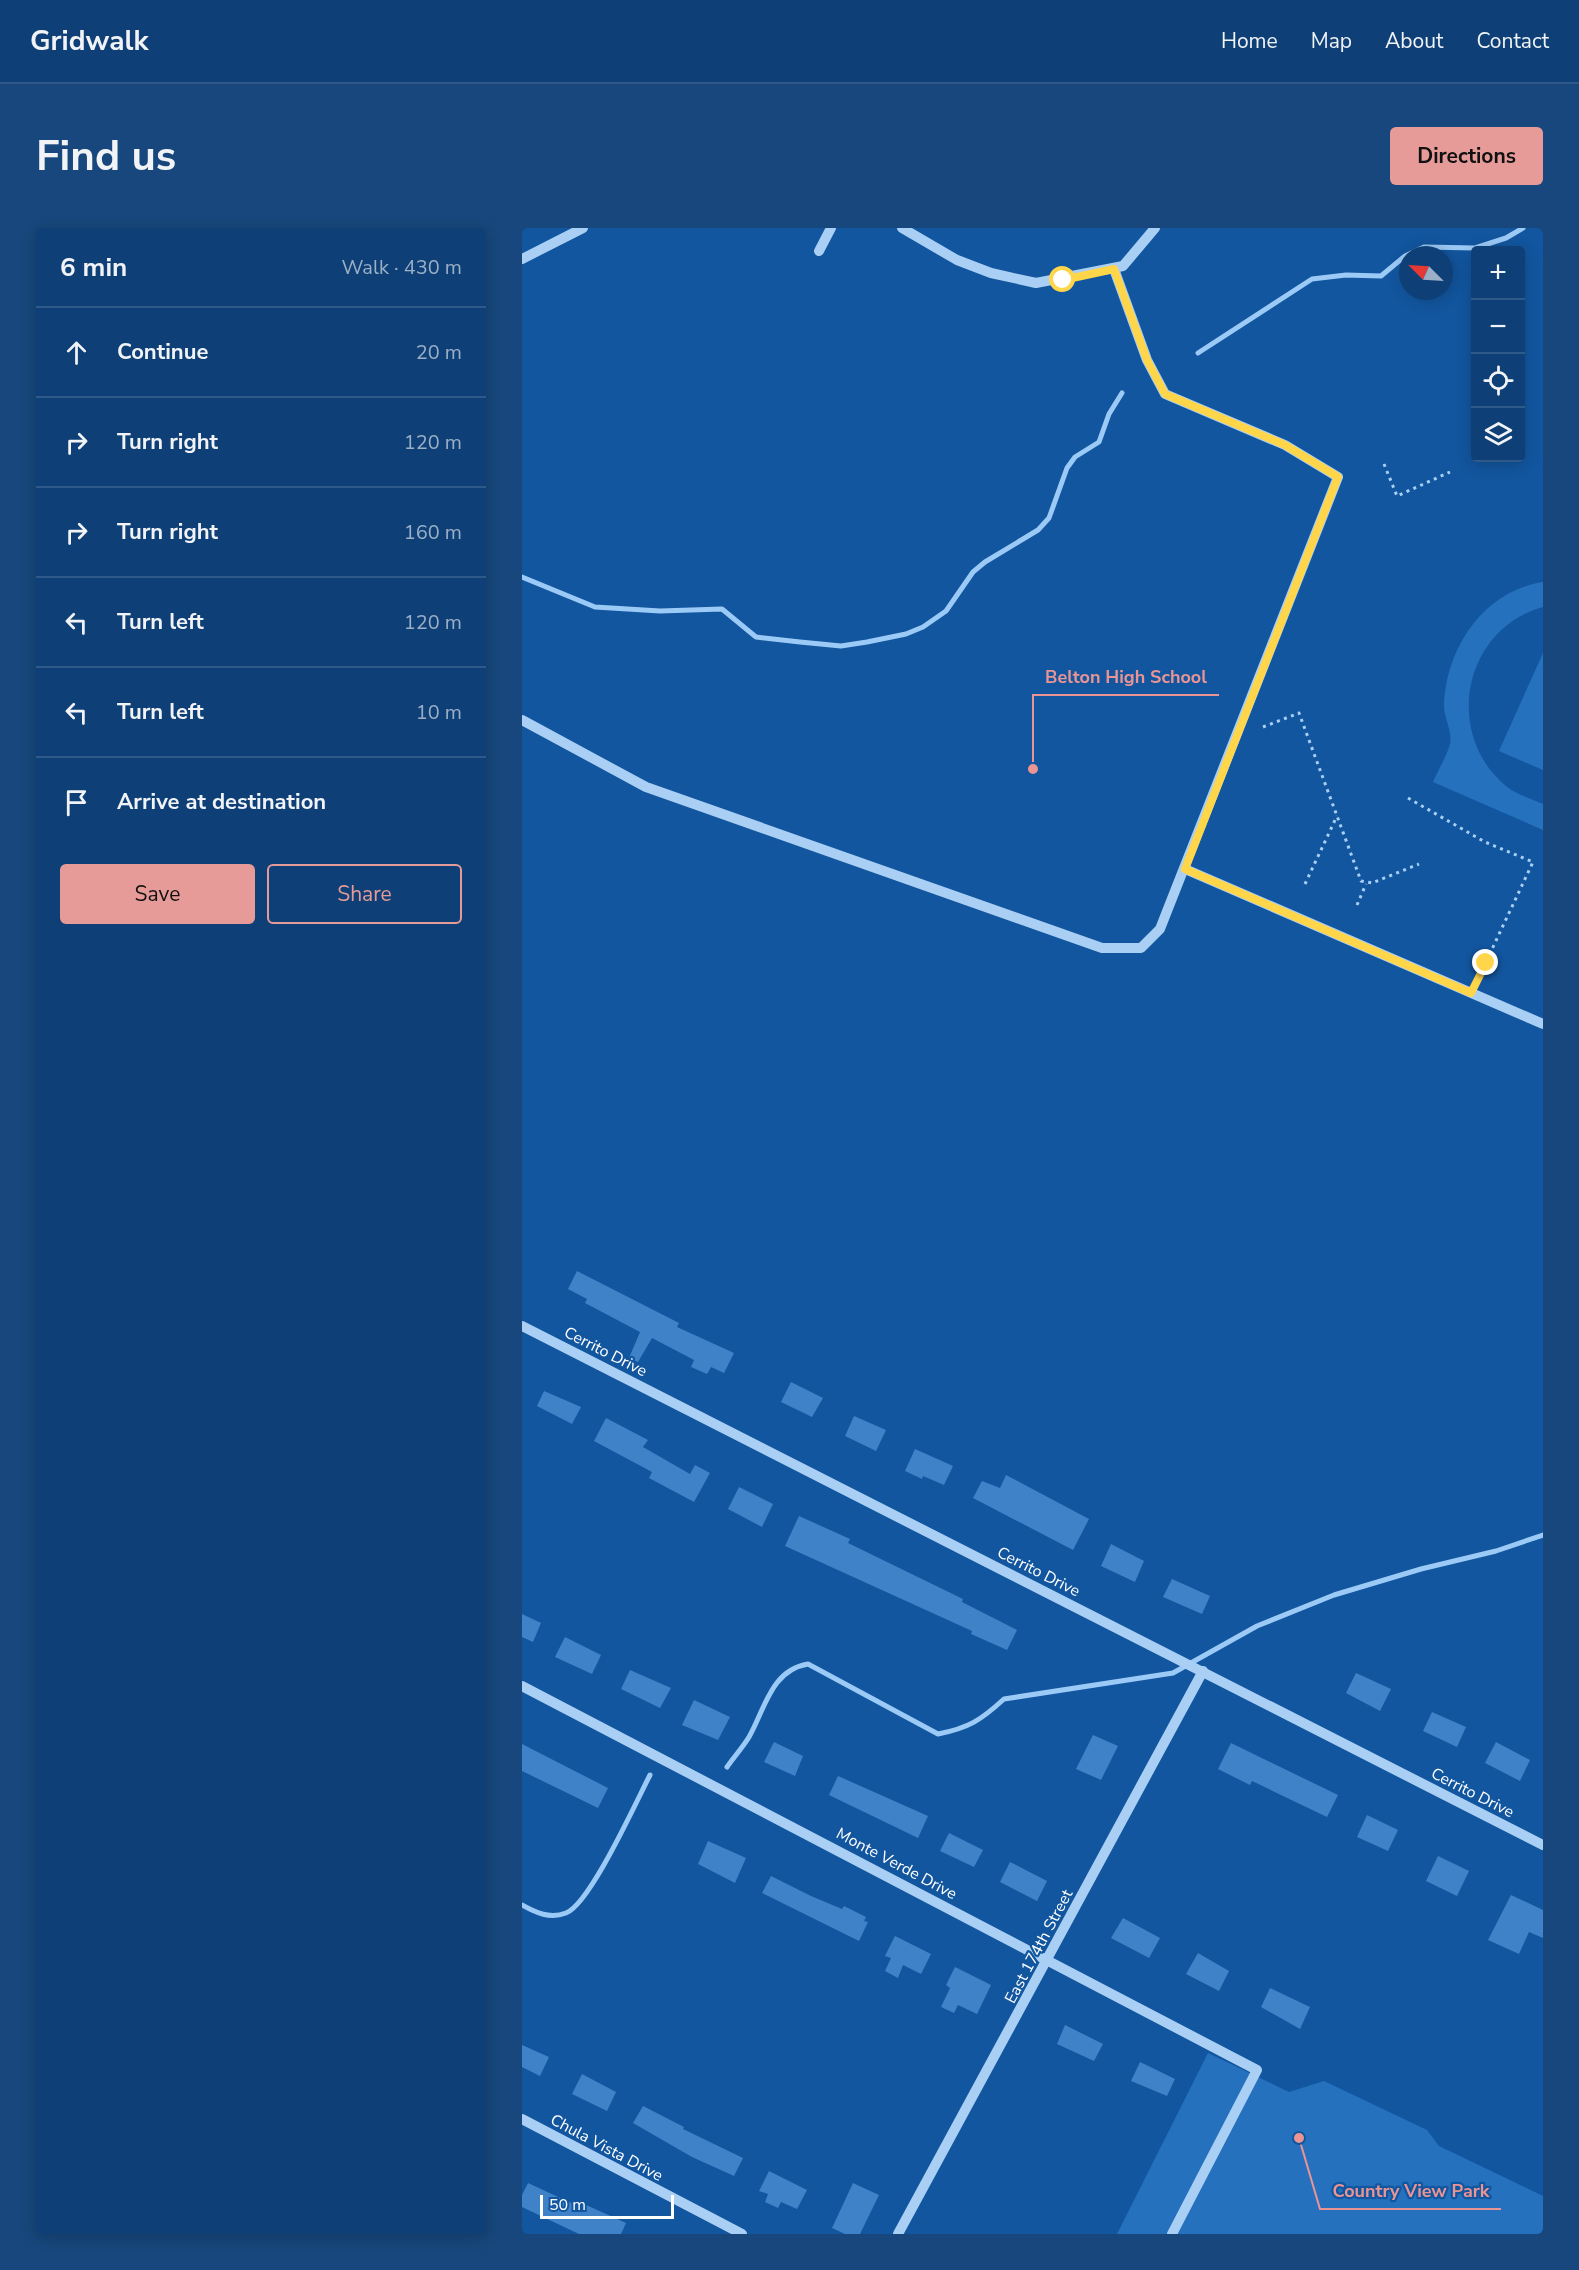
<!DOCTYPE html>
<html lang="en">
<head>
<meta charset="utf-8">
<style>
	:root { --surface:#0e4077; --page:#17477c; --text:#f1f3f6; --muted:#9bafc6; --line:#2e5989; --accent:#e69b98 }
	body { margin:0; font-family:"Nunito Sans",sans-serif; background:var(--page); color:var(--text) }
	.controls { position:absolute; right:18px; top:18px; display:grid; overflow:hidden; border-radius:6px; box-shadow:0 3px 15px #0003 }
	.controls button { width:54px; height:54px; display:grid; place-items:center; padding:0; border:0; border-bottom:2px solid var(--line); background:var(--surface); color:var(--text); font:30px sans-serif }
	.compass { position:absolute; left:877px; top:18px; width:54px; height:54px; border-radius:50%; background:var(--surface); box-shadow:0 3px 15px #0003; rotate:294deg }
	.scale { position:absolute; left:18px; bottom:15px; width:134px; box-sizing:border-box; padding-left:6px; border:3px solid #fff; border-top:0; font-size:16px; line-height:21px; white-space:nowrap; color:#fff; -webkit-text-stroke:4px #12569f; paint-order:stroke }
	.stop { position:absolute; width:18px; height:18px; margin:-14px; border:4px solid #ffd54a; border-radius:50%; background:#fff }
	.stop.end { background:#ffd54a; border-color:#fff; box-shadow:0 2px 6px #0008 }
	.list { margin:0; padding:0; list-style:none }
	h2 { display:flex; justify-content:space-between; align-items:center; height:78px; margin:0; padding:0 24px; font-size:26px }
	h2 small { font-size:20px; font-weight:400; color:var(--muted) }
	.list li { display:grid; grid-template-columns:39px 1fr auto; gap:18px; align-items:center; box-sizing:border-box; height:90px; padding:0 24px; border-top:2px solid var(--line) }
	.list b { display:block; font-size:22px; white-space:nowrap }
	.list em { font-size:20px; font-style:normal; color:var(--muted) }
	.actions { display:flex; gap:12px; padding:18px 24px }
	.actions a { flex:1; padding:14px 0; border:2px solid var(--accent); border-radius:6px; text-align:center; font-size:21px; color:var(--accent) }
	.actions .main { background:var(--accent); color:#111 }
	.icon { flex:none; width:33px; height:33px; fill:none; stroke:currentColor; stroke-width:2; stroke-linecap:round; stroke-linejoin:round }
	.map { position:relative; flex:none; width:1021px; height:2006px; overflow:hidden; border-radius:6px }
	header { display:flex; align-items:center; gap:36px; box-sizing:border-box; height:84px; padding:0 30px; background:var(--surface); border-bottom:2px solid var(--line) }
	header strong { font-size:28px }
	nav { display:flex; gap:33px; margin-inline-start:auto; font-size:21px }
	.intro { display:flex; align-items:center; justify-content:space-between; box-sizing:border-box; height:144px; padding:0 36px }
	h1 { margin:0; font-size:42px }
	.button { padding:15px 27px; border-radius:6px; background:var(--accent); color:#111; font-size:21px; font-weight:700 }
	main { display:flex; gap:36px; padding:0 36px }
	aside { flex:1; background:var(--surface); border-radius:6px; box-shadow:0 3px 15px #0003 }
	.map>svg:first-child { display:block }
	.green { fill:#2571bd }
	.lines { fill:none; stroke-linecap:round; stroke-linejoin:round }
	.stream { stroke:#9ccaf7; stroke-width:5 }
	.building { fill:#3f82c7 }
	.path { stroke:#aacff5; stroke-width:3; stroke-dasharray:3 4.5; stroke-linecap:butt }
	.minor { stroke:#aacff5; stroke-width:10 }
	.route { stroke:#ffd54a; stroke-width:8 }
	.labels { text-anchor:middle; stroke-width:4.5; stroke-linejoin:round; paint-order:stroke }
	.street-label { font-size:16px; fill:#fff; stroke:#12569f }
	.leader { fill:none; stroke:#ea9494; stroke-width:2 }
	.callout-dot { fill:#ea9494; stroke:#12569f; stroke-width:2 }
	.callout-label { font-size:18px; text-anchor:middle; font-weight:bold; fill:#ea9494; stroke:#12569f; stroke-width:4.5; stroke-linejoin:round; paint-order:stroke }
</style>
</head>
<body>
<header>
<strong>Gridwalk</strong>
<nav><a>Home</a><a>Map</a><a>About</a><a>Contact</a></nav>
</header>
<div class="intro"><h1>Find us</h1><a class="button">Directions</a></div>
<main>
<aside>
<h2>6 min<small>Walk · 430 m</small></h2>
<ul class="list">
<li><svg class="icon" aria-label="ahead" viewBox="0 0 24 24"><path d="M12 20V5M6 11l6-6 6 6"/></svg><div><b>Continue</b></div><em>20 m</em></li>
<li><svg class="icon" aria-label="right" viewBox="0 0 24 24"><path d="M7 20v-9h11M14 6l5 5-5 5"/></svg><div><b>Turn right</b></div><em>120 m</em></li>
<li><svg class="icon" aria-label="right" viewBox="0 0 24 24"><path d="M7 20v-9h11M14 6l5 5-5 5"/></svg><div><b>Turn right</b></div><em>160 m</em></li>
<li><svg class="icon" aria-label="left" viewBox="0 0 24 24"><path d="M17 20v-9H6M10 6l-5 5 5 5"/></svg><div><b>Turn left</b></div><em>120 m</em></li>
<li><svg class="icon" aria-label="left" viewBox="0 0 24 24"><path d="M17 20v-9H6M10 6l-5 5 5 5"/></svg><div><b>Turn left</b></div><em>10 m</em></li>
<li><svg class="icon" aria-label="arrive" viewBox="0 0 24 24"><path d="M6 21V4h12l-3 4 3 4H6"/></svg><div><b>Arrive at destination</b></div></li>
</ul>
<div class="actions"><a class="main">Save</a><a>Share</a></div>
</aside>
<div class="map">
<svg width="1021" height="2006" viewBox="0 0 1021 2006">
	<rect width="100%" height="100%" fill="#12569f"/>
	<g class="green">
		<path d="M1021,354V379C941,401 921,506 984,558C993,566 1010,571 1021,576V602L911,554C916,542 925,528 928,516C931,504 921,488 922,475C925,419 962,363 1021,354Z"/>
		<path d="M1021,425V542L977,523Z"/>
		<path d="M686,1825L767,1864L802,1853L905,1902L917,1918L1021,1968V2006H595Z"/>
	</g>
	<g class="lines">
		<g class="stream">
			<path d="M676,125L790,51L824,47L859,48L883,28L902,19L953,20L984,10L1001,0"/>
			<path d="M0,349L73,379L138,383L200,381L234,409L278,414L319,418L345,414L384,406L401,399L424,383L451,344L463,334L516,302L527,290L545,240L553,229L577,214L587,186L600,165"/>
			<path d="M205,1539C212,1529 221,1519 227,1509C243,1481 249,1442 286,1436L416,1506C447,1500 459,1492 482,1471L651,1445L735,1398L812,1367L899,1341L974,1323L1021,1307"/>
			<path d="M0,1677C14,1685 28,1691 44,1685C68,1676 114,1574 128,1547"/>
		</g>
	</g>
	<g class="building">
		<path d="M55,1043L157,1095L155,1099L212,1125L202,1145L189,1139L185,1146L169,1139L172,1132L130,1110L116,1134L107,1130L118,1104L63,1075L65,1071L46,1061Z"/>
		<path d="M269,1154L301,1170L290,1189L259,1174Z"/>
		<path d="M22,1163L59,1179L50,1196L15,1178Z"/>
		<path d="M332,1188L364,1202L354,1223L323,1208Z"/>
		<path d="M84,1190L126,1212L121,1219L168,1246L173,1237L188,1245L172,1274L127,1250L130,1244L72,1213Z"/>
		<path d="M393,1221L431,1238L422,1257L401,1248L400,1251L383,1243Z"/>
		<path d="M484,1247L567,1291L551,1322L451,1270L460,1253L478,1260Z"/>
		<path d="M217,1259L251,1276L240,1299L206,1281Z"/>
		<path d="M277,1288L328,1311L326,1315L441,1371L440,1374L495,1402L485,1422L449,1406L450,1403L263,1318Z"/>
		<path d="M589,1316L622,1333L613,1354L579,1338Z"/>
		<path d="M650,1351L688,1368L680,1386L641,1369Z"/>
		<path d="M0,1386L19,1395L11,1414L0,1409Z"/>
		<path d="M43,1409L79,1427L70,1446L33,1429Z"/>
		<path d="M108,1442L149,1460L138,1480L99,1461Z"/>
		<path d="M834,1445L869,1461L858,1483L824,1465Z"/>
		<path d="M172,1472L208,1489L196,1512L160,1497Z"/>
		<path d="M910,1484L944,1499L935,1519L901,1503Z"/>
		<path d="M571,1507L596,1518L579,1552L554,1541Z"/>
		<path d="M252,1514L281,1528L273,1548L242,1534Z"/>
		<path d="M974,1514L1008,1532L998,1553L963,1535Z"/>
		<path d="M709,1515L816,1567L805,1589L730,1553L728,1557L696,1541Z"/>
		<path d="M0,1516L86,1560L76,1580L0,1543Z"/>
		<path d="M316,1548L406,1588L396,1610L307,1567Z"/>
		<path d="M845,1587L876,1602L866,1623L835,1609Z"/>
		<path d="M427,1605L461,1622L452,1639L418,1623Z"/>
		<path d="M186,1613L224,1630L213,1655L176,1636Z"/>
		<path d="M916,1628L947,1643L935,1668L904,1653Z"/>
		<path d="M488,1634L525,1653L515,1673L478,1654Z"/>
		<path d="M249,1648L289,1668L320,1681L322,1678L344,1689L342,1693L346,1694L337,1713L240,1665Z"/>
		<path d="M989,1667L1021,1682V1710L1007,1704L997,1726L966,1712Z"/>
		<path d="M601,1690L638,1710L627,1730L589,1710Z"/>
		<path d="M373,1708L409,1726L399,1746L381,1737L376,1750L363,1743L369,1730L363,1728Z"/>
		<path d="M676,1725L707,1743L697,1763L664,1746Z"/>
		<path d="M433,1739L469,1757L455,1786L436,1777L432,1785L419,1779L428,1760L424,1757Z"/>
		<path d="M748,1760L788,1779L778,1801L739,1779Z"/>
		<path d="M543,1797L581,1816L572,1833L535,1816Z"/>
		<path d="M0,1817L27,1829L18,1848L0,1839Z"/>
		<path d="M618,1834L653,1851L645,1868L609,1853Z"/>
		<path d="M60,1846L94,1864L85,1883L50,1866Z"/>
		<path d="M121,1878L162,1899L161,1901L221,1930L212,1948L170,1929L111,1895Z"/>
		<path d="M247,1943L285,1962L275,1981L259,1974L256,1980L243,1974L246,1966L237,1963Z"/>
		<path d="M6,1955L60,1980L62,1976L104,1995L99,2006H57L0,1979V1967Z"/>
		<path d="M331,1955L357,1967L338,2006H323L310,2000Z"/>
	</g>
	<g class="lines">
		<g class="path">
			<path d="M862,236L875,268L928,244"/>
			<path d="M741,499L777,485L839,653L850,655L897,636"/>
			<path d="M886,570L963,614L1011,634L955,753"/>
			<path d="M783,656L815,588"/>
			<path d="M835,677L844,656"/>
		</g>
		<g class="minor">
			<path d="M380,0L435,32L469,45L514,55L601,38L633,0"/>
			<path d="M297,23L309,0"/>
			<path d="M0,31L61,0"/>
			<path d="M0,492L124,559L580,720H619L638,701L816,249L763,217L643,166L625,132L592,41"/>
			<path d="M663,641L1021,796"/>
			<path d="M0,1098L1021,1617"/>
			<path d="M0,1458L735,1842L650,2006"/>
			<path d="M0,1891L220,2006"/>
			<path d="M376,2006L681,1443"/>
		</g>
	</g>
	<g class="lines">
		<path class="route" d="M541,52L592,41L625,132L643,166L763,217L816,249L663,641L949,765L964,735"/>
	</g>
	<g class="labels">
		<g class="street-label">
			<text transform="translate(84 1123) rotate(27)" y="6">Cerrito Drive</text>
			<text transform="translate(517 1343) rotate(27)" y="6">Cerrito Drive</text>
			<text transform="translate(951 1564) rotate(27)" y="6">Cerrito Drive</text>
			<text transform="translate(375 1635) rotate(28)" y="6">Monte Verde Drive</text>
			<text transform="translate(516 1718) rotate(-62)" y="6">East 174th Street</text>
			<text transform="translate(85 1919) rotate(28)" y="6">Chula Vista Drive</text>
		</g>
	</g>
	<path class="leader" d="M511 541L511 467H697M777 1910L798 1981H979"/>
	<g class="callout-dot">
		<circle cx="511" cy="541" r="6"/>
		<circle cx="777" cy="1910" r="6"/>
	</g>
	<g class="callout-label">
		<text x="604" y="455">Belton High School</text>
		<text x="889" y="1969">Country View Park</text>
	</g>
</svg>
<div class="controls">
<button>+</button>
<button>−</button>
<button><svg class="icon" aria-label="locate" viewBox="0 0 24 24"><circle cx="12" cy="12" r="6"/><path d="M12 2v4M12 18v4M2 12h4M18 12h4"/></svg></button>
<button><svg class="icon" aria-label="layers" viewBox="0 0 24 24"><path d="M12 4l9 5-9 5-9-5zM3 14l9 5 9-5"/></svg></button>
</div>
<svg class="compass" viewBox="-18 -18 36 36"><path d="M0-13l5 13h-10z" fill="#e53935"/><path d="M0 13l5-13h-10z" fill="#9bafc6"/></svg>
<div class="scale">50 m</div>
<div class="stop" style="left:541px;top:52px"></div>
<div class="stop end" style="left:964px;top:735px"></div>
</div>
</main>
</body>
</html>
